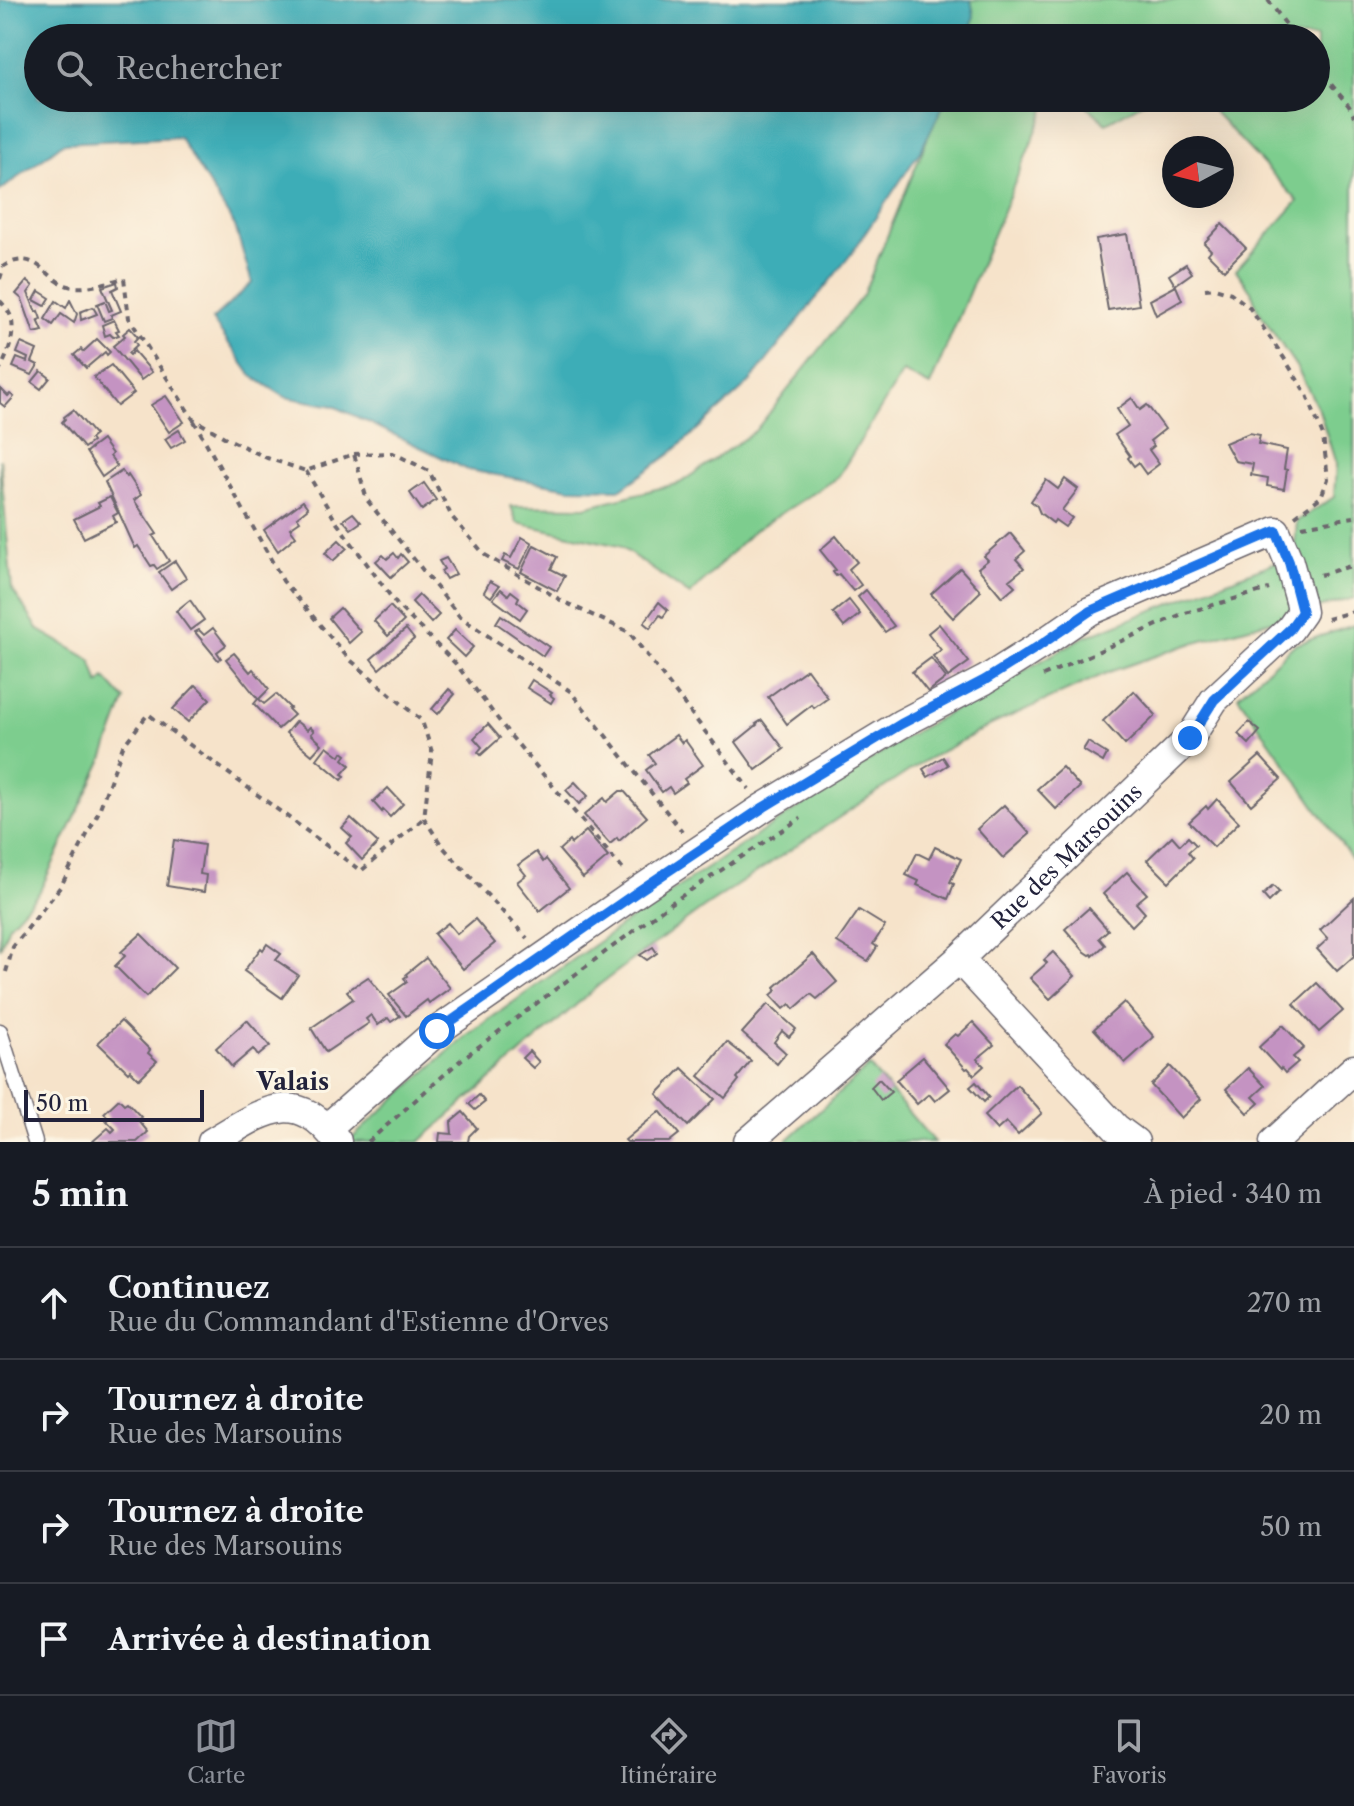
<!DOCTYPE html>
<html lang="fr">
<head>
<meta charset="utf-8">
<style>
	:root { --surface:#171b24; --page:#242831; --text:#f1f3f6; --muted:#9ea1a6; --line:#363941; --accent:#8c9099 }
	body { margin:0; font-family:"Libre Caslon Text",serif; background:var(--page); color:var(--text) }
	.compass { position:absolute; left:1162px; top:136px; width:72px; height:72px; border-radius:50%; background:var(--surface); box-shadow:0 8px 32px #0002; rotate:263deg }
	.scale { position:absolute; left:24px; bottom:20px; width:180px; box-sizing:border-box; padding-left:8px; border:4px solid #22223b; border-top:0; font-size:22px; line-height:28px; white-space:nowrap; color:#22223b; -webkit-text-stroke:6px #fcf5e5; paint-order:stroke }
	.stop { position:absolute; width:24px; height:24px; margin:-18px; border:6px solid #1a73e8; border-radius:50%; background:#fff }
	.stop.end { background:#1a73e8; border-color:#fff; box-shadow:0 2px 8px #0008 }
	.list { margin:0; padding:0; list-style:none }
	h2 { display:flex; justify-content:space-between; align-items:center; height:104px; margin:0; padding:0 32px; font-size:34px }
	h2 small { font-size:26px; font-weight:400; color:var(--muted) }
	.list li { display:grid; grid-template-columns:52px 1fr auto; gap:24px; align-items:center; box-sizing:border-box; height:112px; padding:0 32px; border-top:2px solid var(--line) }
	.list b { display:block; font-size:30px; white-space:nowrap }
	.list p { margin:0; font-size:26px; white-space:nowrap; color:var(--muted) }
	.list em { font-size:26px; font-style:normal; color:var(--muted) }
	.icon { flex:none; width:44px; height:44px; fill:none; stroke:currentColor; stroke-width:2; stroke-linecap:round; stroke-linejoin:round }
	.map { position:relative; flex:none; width:1354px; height:1142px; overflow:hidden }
	.search { position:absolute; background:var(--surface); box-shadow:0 8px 32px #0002; left:24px; right:24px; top:24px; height:88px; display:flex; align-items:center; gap:20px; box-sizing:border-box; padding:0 28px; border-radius:44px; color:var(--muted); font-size:30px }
	.sheet { height:552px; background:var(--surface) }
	nav { display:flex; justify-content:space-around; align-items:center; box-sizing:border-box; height:112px; border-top:2px solid var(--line); background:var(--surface); font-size:22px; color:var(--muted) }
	nav a { display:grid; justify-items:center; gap:4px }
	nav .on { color:var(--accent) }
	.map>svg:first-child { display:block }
	.green { fill:#7dcd8e; stroke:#507864; stroke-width:2 }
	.water { fill:#3cadb7; stroke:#2f6879; stroke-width:2 }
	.building { fill:#c493c2 }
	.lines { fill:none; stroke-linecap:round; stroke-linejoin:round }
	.service-casing { stroke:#6c666d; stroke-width:17 }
	.minor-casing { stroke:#6c666d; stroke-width:31 }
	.path { stroke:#6c666d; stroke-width:4; stroke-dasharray:6 6; stroke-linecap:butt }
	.service { stroke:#fff; stroke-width:14 }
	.minor { stroke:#fff; stroke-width:28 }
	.minor-bridge-casing { stroke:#6c666d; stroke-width:31; stroke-linecap:butt }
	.minor-bridge { stroke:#fff; stroke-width:28 }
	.route { stroke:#1a73e8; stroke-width:10 }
	.labels { text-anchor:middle; stroke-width:6; stroke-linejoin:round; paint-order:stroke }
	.street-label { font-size:22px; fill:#22223b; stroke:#fcf5e5 }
	.neighbourhood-label { font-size:24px; font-weight:bold; fill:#22223b; stroke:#fcf5e5 }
</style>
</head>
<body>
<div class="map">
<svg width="1354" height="1142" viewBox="0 0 1354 1142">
	<rect width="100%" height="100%" fill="#fcf5e5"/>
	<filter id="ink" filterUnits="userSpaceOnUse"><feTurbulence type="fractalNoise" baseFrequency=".0125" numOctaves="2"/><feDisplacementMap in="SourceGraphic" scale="16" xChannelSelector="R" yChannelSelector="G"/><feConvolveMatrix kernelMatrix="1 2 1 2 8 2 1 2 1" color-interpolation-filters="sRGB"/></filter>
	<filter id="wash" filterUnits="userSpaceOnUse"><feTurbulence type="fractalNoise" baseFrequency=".006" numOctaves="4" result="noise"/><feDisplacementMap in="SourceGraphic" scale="32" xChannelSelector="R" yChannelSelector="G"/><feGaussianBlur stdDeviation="1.8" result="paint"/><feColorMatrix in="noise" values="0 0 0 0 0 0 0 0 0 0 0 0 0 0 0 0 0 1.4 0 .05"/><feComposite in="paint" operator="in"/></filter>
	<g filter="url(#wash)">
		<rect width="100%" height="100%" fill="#f6e3ca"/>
		<g class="green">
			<path d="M964,0H1354V598L1199,641L1109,672L991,725L924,761L703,908L599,985L419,1142H348L379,1113L467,1035L642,911L904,738L1084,637L1294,555L1297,521L1334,497L1336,464L1319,410L1297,368L1258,310L1251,291L1236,270L1298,201L1201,98H1316V38H960Z"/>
			<path d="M944,98H1050L930,386L903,372L838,477L752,532L690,595L619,546L517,523L511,506L585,507L680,483L755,431L863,295Z"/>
			<path d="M1078,98H1151L1106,123Z"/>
			<path d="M0,459L12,589L39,630L91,660L99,684L105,678L125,700L103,759L39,893L9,925L0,949Z"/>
			<path d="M1354,625V862L1238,696L1294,645Z"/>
			<path d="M869,1066L934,1142H785Z"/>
		</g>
		<path class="water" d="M0,0H971L974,15L969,38H38V98H947L921,150L852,253L749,383L670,454L621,489L570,488L468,470L334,406L285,397L252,376L212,320L252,283L235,226L179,137L63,143L0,191Z"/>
		<g id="blocks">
			<g class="building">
				<path d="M1222,224L1246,248L1224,270L1208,254L1211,250L1204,243Z"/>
				<path d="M1127,234L1139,305L1108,310L1096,239Z"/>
				<path d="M1186,264L1192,273L1175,285L1169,275Z"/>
				<path d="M27,281L33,286L28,293L36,312L38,311L41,319L38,320L43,331L34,333L22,299L16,294Z"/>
				<path d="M117,282L118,287L112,290L121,311L111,315L112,318L104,321L97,304L105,301L109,311L112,310L102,287Z"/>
				<path d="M1176,286L1182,300L1156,315L1150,300Z"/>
				<path d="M39,291L50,298L45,306L34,300Z"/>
				<path d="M70,300L77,314L74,323L61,314L53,325L45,319L56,301L66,308Z"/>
				<path d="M93,307L97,314L81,320L80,312Z"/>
				<path d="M114,320L119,330L116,331L119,335L113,337L110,334L105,336L102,325Z"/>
				<path d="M130,328L138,337L134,341L137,345L128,353L130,355L134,351L152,372L141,380L113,346L125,336L123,334Z"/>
				<path d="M97,339L110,352L107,355L105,352L86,368L74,355L81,349L83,352Z"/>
				<path d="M21,343L37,350L32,362L38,365L32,375L13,367L17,358L27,362L28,358L17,353Z"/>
				<path d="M111,365L134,393L117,406L94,377Z"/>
				<path d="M41,371L50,378L41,389L32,382Z"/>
				<path d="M0,388L8,396L10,394L14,397L5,407L0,403Z"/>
				<path d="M166,396L184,422L169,432L151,405Z"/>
				<path d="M1132,398L1140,410L1147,405L1165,429L1150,441L1154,446L1149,450L1159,464L1146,474L1138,463L1134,466L1128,458L1130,456L1115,435L1128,426L1117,409Z"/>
				<path d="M73,410L95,435L90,439L92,442L84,448L62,422L65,419L64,417Z"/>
				<path d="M179,430L185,440L171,448L165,439Z"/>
				<path d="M1249,433L1260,435L1258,444L1287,450L1284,469L1287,470L1284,489L1267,486L1268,478L1251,475L1253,464L1235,461L1225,443Z"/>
				<path d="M102,440L112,454L110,456L117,466L102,477L86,452Z"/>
				<path d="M122,471L126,477L128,475L141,495L134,500L157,534L153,536L169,561L157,569L154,565L151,566L138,546L135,548L105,482Z"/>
				<path d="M1065,479L1078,489L1062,510L1072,518L1065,527L1055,520L1053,523L1040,513L1037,506L1031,501L1046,480L1058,489Z"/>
				<path d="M424,483L436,500L422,510L410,493Z"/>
				<path d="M110,497L118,513L113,516L116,522L84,538L74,519L100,506L98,503Z"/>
				<path d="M303,501L308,508L297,517L300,521L290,528L296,536L278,551L264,530Z"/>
				<path d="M353,513L361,522L351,529L343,520Z"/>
				<path d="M1010,533L1025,551L1016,559L1024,568L1009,580L1015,586L1002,597L978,568L988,560L984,556Z"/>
				<path d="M836,536L857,562L849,569L861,585L853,591L839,574L836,576L833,572L836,570L820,550Z"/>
				<path d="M522,537L532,543L519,569L502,561L505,555L511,558Z"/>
				<path d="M339,540L347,548L333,561L325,553Z"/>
				<path d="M534,545L557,557L551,569L565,576L557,591L521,572Z"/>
				<path d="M394,553L398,558L401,554L408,562L391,577L376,561L383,555L387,559Z"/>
				<path d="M446,558L456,574L446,579L441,571L444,569L439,561Z"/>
				<path d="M175,561L186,578L171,589L159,572Z"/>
				<path d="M960,568L981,591L953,618L931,594Z"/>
				<path d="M490,581L499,586L491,597L484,592Z"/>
				<path d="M501,589L508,595L511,591L519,597L517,601L527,609L520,619L493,599Z"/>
				<path d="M866,590L894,626L885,632L858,597Z"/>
				<path d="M419,595L439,615L431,623L412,602Z"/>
				<path d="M190,600L204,620L190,630L176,611Z"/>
				<path d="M849,600L860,614L844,627L833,613Z"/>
				<path d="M659,602L668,610L663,617L660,615L650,628L644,623Z"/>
				<path d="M390,606L404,621L388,636L374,621Z"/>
				<path d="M340,608L361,632L349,643L329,618Z"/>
				<path d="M501,615L549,647L543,656L496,623Z"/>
				<path d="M939,624L969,662L948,677L933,656L941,650L928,633Z"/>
				<path d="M213,628L226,645L217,652L221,658L218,660L195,632L199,630L204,635Z"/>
				<path d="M406,629L414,639L379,669L371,659Z"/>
				<path d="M455,630L473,647L464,657L446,640Z"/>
				<path d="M234,653L250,672L253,669L269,689L259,699L264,704L276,694L290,708L288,709L294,715L278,729L254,704L258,699L226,659Z"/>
				<path d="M931,658L946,678L928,692L912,672Z"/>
				<path d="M807,669L828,698L814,708L812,705L787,724L768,697Z"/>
				<path d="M532,680L552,693L550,695L554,698L551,703L527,688Z"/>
				<path d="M196,685L210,699L188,722L173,709Z"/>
				<path d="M449,689L455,694L438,714L432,709Z"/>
				<path d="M1134,691L1156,715L1125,745L1103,721Z"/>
				<path d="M762,720L784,749L756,770L736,742L757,725L756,724Z"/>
				<path d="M296,721L307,730L310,727L314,731L311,734L322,744L312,755L286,733Z"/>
				<path d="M1249,722L1260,731L1249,744L1238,734Z"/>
				<path d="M488,724L500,738L481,755L478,752L482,747L474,738Z"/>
				<path d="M676,735L682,743L685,740L703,765L684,779L687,783L673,793L669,787L662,792L646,770L655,763L649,755Z"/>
				<path d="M1088,742L1107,754L1103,762L1083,750Z"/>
				<path d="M327,746L340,756L342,752L346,755L343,759L350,765L342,774L345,776L342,780L317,759Z"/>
				<path d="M1260,756L1281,779L1251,805L1231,782Z"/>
				<path d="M943,757L948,765L928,777L923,769Z"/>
				<path d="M1062,767L1080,787L1056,809L1037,789Z"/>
				<path d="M575,782L588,796L579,804L566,790Z"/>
				<path d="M388,788L403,804L390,817L383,810L382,812L373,802Z"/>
				<path d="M620,791H624L647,817L619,841L617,838L610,844L584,815L604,798L607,802Z"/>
				<path d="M1217,799L1239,822L1214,847L1189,822L1206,806L1208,809Z"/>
				<path d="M1004,805L1030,834L1003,858L977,829Z"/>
				<path d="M351,818L378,843L362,860L346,843L352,837L342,828Z"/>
				<path d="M586,831L608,857L583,878L559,850L569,841L571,844Z"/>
				<path d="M1172,836L1180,845L1188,837L1196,845L1188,852L1193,858L1169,882L1147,860Z"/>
				<path d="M174,840L204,845L200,874L206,875L204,892L167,886Z"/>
				<path d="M935,847L961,859L950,882L954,884L948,899L917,885L919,881L906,875L917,853L929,859Z"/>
				<path d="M536,852L543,862L546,859L569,888L540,911L517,882L526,875L518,865Z"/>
				<path d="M1127,872L1147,894L1136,903L1145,913L1132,926L1103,894Z"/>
				<path d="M1273,886L1279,892L1269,902L1263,895Z"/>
				<path d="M1354,898V956L1337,971L1317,949L1328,939L1320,930Z"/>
				<path d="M1089,908L1108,930L1099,938L1105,945L1093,956L1092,954L1090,955L1084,951L1065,929Z"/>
				<path d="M859,910L885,926L873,944L877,947L868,961L837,942Z"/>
				<path d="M475,919L495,943L463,969L434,934L448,923L457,934Z"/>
				<path d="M141,934L175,968L146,997L115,966L125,956L121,952Z"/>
				<path d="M267,944L281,954L276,960L298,975L282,998L244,971L261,948L263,950Z"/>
				<path d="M653,947L657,953L647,960L640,955Z"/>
				<path d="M1053,952L1075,976L1050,999L1030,978L1047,963L1044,960Z"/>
				<path d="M813,954L837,982L817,999L811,994L794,1009L790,1004L784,1009L771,995L777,990L775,987Z"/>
				<path d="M426,958L450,988L429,1003L427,1000L406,1016L389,995L407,982L404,978L407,976L406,974Z"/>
				<path d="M368,977L400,1016L391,1022L388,1018L378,1025L371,1015L366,1019L369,1023L326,1052L311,1028L353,999L347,991Z"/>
				<path d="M1317,983L1343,1011L1319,1032L1294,1004Z"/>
				<path d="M1124,1002L1154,1037L1125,1063L1094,1029Z"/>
				<path d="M768,1004L796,1029L789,1037L782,1031L774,1042L786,1053L777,1064L742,1033Z"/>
				<path d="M247,1020L270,1046L258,1056L253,1049L232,1067L216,1048Z"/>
				<path d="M121,1021L150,1050L148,1053L157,1061L139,1079L130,1070L128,1072L98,1043Z"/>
				<path d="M973,1022L994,1045L977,1059L984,1066L974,1075L968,1068L966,1069L944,1044L955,1034L958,1036Z"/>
				<path d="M1283,1025L1304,1048L1293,1057L1298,1062L1285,1073L1281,1068L1280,1070L1259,1047Z"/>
				<path d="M727,1042L751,1061L737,1078L739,1080L725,1098L699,1076Z"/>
				<path d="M529,1051L539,1062L533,1068L522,1058Z"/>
				<path d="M923,1057L950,1089L935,1101L929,1094L917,1104L896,1080Z"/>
				<path d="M1170,1066L1201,1099L1181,1118L1151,1085Z"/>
				<path d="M682,1068L715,1099L688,1126L657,1094Z"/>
				<path d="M1248,1068L1265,1086L1253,1097L1259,1103L1248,1113L1226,1089Z"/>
				<path d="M879,1079L891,1092L881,1100L871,1087Z"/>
				<path d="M976,1082L989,1097L984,1102L970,1087Z"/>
				<path d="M1017,1085L1042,1113L1018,1135L1006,1122L997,1130L984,1116Z"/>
				<path d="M479,1095L485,1102L475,1110L469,1104Z"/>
				<path d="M119,1099L124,1104L127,1102L141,1117L138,1120L148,1132L137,1142H92L108,1128L112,1132L115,1129L106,1120L109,1118L104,1113Z"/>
				<path d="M660,1111L679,1134L669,1142H627L625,1140Z"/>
				<path d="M463,1112L477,1128L469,1136L468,1142H439L440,1133L452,1134L451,1122Z"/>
			</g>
		</g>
	</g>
	<g filter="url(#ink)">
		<use href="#blocks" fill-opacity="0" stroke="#6c666d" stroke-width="2"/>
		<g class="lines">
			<g class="service-casing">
				<path id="service" d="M0,1031L35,1142"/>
			</g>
			<g class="minor-casing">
				<g id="minor">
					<path d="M959,959L1116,1128L1135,1142"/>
					<path d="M327,1128L437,1031L640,890L764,807L901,724L985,680L1039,646L1090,611L1276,531L1289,562"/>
					<path d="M212,1142C262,1113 294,1084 337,1141"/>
					<path id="s1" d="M748,1142L959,959L1190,738L1214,700L1290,629L1302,612L1300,601"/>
					<path d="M1274,1142L1354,1069"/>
				</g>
			</g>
			<g class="path">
				<path d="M1268,0L1296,38"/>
				<path d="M1316,66L1349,106L1354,116"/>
				<path d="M0,279L4,266C39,246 46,284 73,287C89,289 108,282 124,278L129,318L193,419L226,438L267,458L306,471L354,454L367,500L460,617L570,691L682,831"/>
				<path d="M1205,289L1215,288L1231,293L1249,307L1284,358L1307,395L1323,436L1328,479L1321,497L1294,517"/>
				<path d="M0,301C4,305 9,311 11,317C16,332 8,356 0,369"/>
				<path d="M194,421L283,581L348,658L422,721L432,752L424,818L442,846L527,938"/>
				<path d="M354,454L393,453L429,471L452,517L485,555L564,602L629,632L749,789"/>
				<path d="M306,471L337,523L397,605L456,664L510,735L625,872"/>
				<path d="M1302,526L1354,517"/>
				<path d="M1320,575L1354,565"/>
				<path d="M1327,619L1354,611"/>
				<path d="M1043,676L1182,614L1269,589"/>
				<path d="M6,972L13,947L61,886L98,813L123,746L148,714L361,871L424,818"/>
				<path d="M368,1142L462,1059L671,903L801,818"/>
			</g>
			<use href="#service" class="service"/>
			<use href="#minor" class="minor"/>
			<g class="minor-bridge-casing">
				<path id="minor-bridge" d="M1289,562L1300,601"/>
			</g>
			<use href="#minor-bridge" class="minor-bridge"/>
		</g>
	</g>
	<g class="lines" filter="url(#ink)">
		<path class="route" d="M437,1031L640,890L764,807L901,724L985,680L1039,646L1090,611L1276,531L1289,562L1302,612L1290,629L1214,700L1190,738"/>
	</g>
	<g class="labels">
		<g class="street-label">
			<text dy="8" stroke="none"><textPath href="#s1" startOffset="428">Rue des Marsouins</textPath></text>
		</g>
		<g class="neighbourhood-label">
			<text x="293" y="1090">Valais</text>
		</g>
	</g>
</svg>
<svg class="compass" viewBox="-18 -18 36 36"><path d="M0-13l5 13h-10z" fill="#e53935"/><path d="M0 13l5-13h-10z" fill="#9ea1a6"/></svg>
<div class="scale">50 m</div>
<div class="stop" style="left:437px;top:1031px"></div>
<div class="stop end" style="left:1190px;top:738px"></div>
<div class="search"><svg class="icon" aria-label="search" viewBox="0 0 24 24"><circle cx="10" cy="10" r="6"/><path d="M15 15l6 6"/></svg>Rechercher</div>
</div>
<section class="sheet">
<h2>5 min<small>À pied · 340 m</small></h2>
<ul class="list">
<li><svg class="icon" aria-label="ahead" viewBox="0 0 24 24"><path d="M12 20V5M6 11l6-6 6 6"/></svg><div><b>Continuez</b><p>Rue du Commandant d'Estienne d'Orves</p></div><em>270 m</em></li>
<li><svg class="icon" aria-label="right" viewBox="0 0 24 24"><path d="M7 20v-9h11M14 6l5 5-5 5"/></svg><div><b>Tournez à droite</b><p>Rue des Marsouins</p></div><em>20 m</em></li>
<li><svg class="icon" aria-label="right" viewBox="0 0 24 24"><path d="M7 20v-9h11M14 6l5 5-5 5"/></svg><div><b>Tournez à droite</b><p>Rue des Marsouins</p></div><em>50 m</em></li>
<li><svg class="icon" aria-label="arrive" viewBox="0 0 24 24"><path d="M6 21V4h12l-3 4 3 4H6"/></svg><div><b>Arrivée à destination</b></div></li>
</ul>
</section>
<nav>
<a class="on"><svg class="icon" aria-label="map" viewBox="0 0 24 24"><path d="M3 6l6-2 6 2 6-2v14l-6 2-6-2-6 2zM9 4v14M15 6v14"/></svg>Carte</a>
<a><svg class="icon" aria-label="directions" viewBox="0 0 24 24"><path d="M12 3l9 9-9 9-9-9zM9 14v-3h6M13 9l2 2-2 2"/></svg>Itinéraire</a>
<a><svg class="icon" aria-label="saved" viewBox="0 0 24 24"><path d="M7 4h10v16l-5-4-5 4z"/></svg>Favoris</a>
</nav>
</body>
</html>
